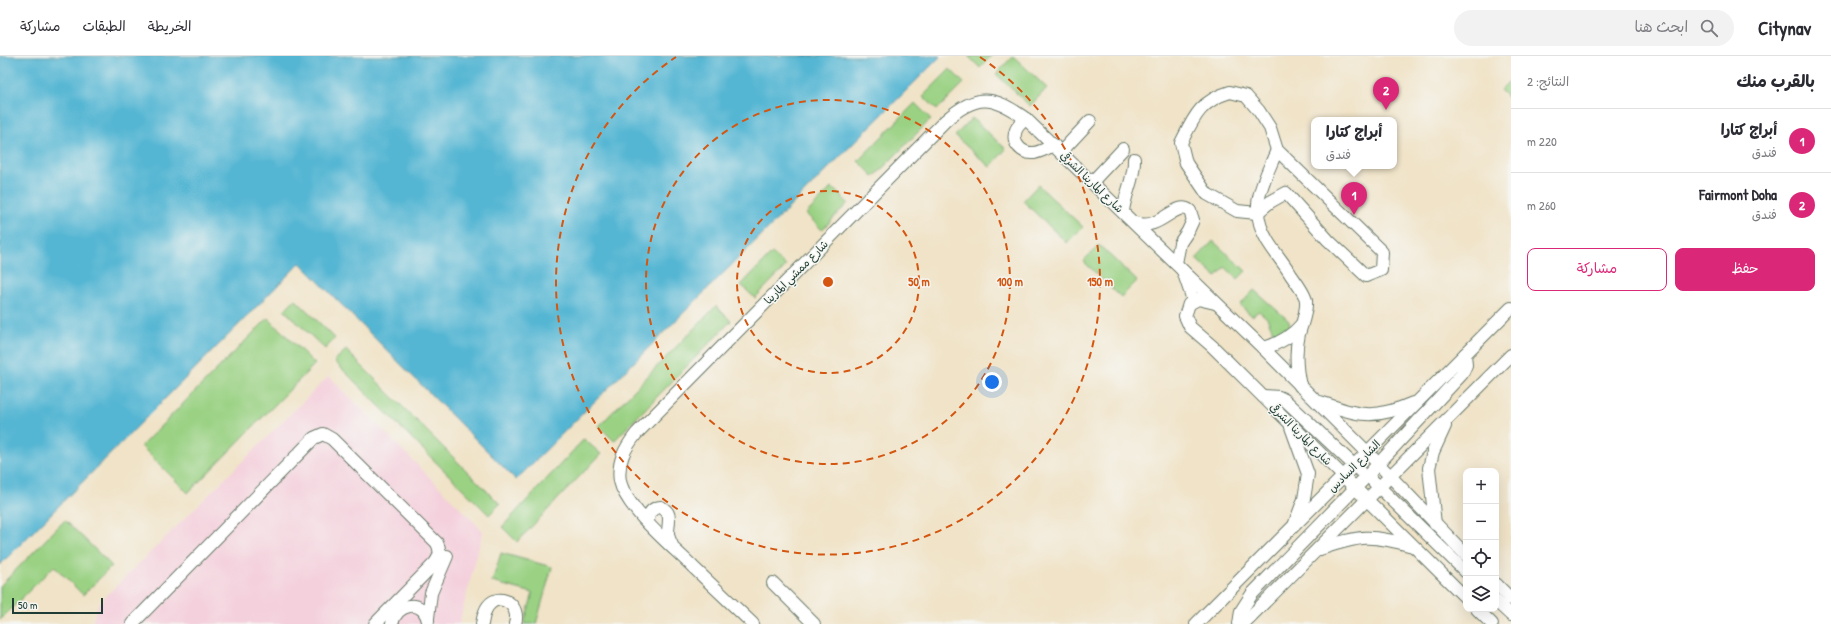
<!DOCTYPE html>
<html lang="ar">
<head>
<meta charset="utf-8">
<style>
	:root { --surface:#fff; --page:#f2f2f3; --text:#2b2b33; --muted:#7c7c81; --line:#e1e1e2; --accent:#db2777 }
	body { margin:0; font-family:"Patrick Hand","Playpen Sans Arabic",sans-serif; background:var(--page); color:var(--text); direction:rtl }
	.controls { position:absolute; right:12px; bottom:12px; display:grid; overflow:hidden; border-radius:8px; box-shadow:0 4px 16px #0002 }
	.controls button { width:36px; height:36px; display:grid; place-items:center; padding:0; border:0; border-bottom:1px solid var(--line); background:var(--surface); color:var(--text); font:20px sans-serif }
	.scale { position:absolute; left:12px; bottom:10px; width:91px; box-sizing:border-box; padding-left:4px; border:2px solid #1f3d34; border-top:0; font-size:11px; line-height:14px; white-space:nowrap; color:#1f3d34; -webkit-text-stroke:3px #f6f6f2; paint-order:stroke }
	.you { position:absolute; left:992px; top:326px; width:14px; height:14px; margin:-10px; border:3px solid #fff; border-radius:50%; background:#1a73e8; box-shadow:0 0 0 6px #1a73e833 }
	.badge { display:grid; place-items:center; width:26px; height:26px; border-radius:50%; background:var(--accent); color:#fff; font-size:13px; font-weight:700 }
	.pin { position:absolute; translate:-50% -33px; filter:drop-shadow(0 1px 2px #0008) }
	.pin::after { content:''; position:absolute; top:21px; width:14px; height:12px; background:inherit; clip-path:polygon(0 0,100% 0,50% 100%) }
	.popup { position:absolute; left:1311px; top:61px; width:86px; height:52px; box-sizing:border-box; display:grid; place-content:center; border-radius:8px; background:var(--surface); filter:drop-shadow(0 1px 3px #0005); font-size:13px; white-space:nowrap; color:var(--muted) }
	.popup b { font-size:15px; color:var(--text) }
	.popup::after { content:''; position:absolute; left:50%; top:100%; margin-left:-8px; border:8px solid transparent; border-top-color:var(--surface) }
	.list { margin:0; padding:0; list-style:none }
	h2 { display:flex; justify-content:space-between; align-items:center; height:52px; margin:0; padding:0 16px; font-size:17px }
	h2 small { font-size:13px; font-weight:400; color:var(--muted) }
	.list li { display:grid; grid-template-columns:26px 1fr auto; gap:12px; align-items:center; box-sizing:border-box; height:64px; padding:0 16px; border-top:1px solid var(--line) }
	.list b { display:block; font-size:15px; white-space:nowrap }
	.list p { margin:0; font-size:13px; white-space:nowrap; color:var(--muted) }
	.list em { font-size:13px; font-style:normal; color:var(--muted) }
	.actions { display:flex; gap:8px; padding:12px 16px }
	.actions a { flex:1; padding:9px 0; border:1px solid var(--accent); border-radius:8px; text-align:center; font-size:14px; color:var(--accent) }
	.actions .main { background:var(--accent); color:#fff }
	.icon { flex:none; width:22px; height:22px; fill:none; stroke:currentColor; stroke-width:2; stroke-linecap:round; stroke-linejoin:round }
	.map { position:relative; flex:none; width:1511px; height:568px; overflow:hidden; direction:ltr }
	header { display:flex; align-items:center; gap:24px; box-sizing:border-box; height:56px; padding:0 20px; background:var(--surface); border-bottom:1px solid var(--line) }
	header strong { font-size:19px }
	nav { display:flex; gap:22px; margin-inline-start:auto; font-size:14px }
	.search { width:280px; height:36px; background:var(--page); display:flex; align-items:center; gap:10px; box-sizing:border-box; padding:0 14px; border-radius:22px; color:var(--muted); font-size:15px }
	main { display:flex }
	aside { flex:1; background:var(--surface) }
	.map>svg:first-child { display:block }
	.built { fill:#f4cfdc }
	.green { fill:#9ad183; stroke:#5c875c }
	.water { fill:#54b6d3; stroke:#3a7a84 }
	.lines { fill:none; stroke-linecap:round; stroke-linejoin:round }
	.minor-casing { stroke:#687767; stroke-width:14 }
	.minor { stroke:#fff; stroke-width:12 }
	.ring { fill:none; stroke:#d45610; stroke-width:2; stroke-dasharray:7 5 }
	.labels { text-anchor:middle; stroke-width:3; stroke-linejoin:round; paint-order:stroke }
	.street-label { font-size:11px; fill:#1f3d34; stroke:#f6f6f2 }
	.centre { fill:#d45610; stroke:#f6f6f2; stroke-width:2 }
	.ring-label { font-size:12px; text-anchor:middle; font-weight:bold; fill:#d45610; stroke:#f6f6f2; stroke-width:3; stroke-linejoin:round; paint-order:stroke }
</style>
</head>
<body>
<header>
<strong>Citynav</strong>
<div class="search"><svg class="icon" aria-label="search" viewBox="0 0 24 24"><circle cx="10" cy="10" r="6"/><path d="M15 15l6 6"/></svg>ابحث هنا</div>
<nav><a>الخريطة</a><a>الطبقات</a><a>مشاركة</a></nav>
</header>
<main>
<aside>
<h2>بالقرب منك<small>النتائج: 2</small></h2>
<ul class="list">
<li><span class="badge">1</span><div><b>أبراج كتارا</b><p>فندق</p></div><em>220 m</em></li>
<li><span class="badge">2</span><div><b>Fairmont Doha</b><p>فندق</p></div><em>260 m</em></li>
</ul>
<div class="actions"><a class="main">حفظ</a><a>مشاركة</a></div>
</aside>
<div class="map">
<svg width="1511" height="568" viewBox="0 0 1511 568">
	<rect width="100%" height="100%" fill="#f6f6f2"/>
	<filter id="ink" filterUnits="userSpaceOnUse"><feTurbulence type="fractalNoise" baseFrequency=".025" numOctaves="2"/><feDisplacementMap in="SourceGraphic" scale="8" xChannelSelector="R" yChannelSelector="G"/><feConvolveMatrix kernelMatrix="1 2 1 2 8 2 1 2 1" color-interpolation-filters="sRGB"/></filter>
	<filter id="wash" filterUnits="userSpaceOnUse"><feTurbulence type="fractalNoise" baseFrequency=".012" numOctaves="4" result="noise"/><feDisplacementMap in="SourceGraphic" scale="16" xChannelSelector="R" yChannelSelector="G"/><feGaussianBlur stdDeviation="0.9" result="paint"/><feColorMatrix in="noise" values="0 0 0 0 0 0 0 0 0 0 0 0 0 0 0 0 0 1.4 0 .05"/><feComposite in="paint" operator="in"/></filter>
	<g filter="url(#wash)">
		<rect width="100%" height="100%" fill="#f0e3c7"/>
		<path class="built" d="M329,320L483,475L459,568H92L98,548Z"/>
		<g class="green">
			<path d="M968,0H991L980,12Z"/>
			<path d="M1013,0L1047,32L1030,50L996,18Z"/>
			<path d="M950,13L964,27L937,54L923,40Z"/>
			<path d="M1510,24L1511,25V45L1500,34Z"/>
			<path d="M915,47L931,63L874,121L858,105Z"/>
			<path d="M972,62L1006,93L990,111L955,80Z"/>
			<path d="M1038,129L1083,171L1067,187L1023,145Z"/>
			<path d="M832,131L848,147L822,174L806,158Z"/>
			<path d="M1213,185L1246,215L1238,223L1225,211L1216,221L1196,203Z"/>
			<path d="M1099,189L1137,225L1121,241L1083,205Z"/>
			<path d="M772,197L786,210L755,242L741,229Z"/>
			<path d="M1254,234L1288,264L1290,268L1286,274L1279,279L1273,276L1267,262L1259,255L1252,260L1240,249Z"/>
			<path d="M295,243L335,282L325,293L284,254Z"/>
			<path d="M716,250L731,265L614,385L599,370Z"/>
			<path d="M268,262L315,308L188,437L141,390Z"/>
			<path d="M346,294L500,448L489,459L334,305Z"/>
			<path d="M584,383L601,398L517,486L502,471Z"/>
			<path d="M65,464L112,510L83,539L54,510L0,564V530Z"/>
			<path d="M501,497L552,511L536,568H524L533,537L492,526Z"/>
		</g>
		<path class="water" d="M0,0H941L516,424L300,207L0,509Z"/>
	</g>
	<g filter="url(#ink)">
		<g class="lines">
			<g class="minor-casing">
				<g id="minor">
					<path d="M1230,36L1246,40L1259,55L1270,72L1277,94L1382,196L1381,214L1366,220L1328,184L1286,137L1270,146L1257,157L1237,155L1207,138L1186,107L1181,87C1194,61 1200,45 1230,36Z"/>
					<path d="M1026,63C1022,66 1018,69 1016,74C1011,86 1021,98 1034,97C1040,96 1048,92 1054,89"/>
					<path d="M1277,94C1264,126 1247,150 1267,184C1274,196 1284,207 1291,219C1295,225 1306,239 1306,245C1307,256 1302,267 1299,278C1295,295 1296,312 1300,330"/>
					<path d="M1061,96L1090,65"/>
					<path d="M1092,126L1123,93"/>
					<path d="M1123,155C1125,137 1135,122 1134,103"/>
					<path d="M1135,167C1161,176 1175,143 1190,155L1193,164L1188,175L1180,187L1176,207"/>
					<path d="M1183,215L1193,244"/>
					<path d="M1215,247L1198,243L1189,248L1185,260L1190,271L1212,290L1466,542"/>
					<path d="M1263,292C1279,288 1291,281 1302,268"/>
					<path d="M1263,340L1279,341L1285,344L1359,414"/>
					<path d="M1317,345C1358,359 1372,365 1413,347"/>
					<path d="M1291,371L1308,418L1304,443L1295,467"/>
					<path d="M1373,425L1466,516"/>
					<path d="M648,467C648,457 651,452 661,451C673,457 668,466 668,477C668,481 670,485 672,489"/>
					<path d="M1435,468L1429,412L1433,396L1445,370"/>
					<path d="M1320,493C1362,479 1370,478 1413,490"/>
					<path d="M773,527L814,568"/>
					<path d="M1496,528L1511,543"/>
					<path d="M1496,545L1511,559"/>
					<path d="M1477,553L1492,568"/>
					<path d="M428,562L431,537L447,500"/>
					<path d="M132,568L314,382L323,378L332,383L437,487C441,495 440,500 435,507L375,568"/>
					<path d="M392,568C396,547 423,542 428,565"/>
					<path d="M482,568C483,562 484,555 488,550C500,535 521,549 515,568"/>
					<path d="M753,568C733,549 713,530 693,511C673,491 626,453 620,425C617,406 625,392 636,378L945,65C976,37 993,39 1026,63L1263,292L1367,396L1466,499"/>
					<path d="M1196,568L1511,252"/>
					<path d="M1239,568L1241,555L1252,538L1367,420L1462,318L1466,309L1465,298"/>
					<path d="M1243,568L1511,299"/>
				</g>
			</g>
			<use href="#minor" class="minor"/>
		</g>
	</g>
	<g class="ring">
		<circle cx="828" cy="226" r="91"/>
		<circle cx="828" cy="226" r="182"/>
		<path d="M980 1A272 272 0 1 1 676 1"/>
	</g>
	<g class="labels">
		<g class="street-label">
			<text transform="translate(1092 126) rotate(44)" y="4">شارع المارينا الشرقي</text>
			<text transform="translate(796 216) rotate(-45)" y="4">شارع ممشي المارينا</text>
			<text transform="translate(1301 378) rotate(45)" y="4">شارع المارينا الشرقي</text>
			<text transform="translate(1354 410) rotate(-45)" y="4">الشارع السادس</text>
		</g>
	</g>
	<circle cx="828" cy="226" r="6" class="centre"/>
	<g class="ring-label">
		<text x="919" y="230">50 m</text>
		<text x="1010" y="230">100 m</text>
		<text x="1100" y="230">150 m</text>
	</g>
</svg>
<div class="controls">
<button>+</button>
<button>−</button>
<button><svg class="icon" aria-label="locate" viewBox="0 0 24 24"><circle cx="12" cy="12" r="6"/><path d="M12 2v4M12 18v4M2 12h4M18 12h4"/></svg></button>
<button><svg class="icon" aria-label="layers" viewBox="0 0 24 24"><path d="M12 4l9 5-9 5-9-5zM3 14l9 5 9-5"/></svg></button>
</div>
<div class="scale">50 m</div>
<div class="you"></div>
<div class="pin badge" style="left:1354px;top:159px">1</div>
<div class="popup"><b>أبراج كتارا</b>فندق</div>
<div class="pin badge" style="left:1386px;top:54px">2</div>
</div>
</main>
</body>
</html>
